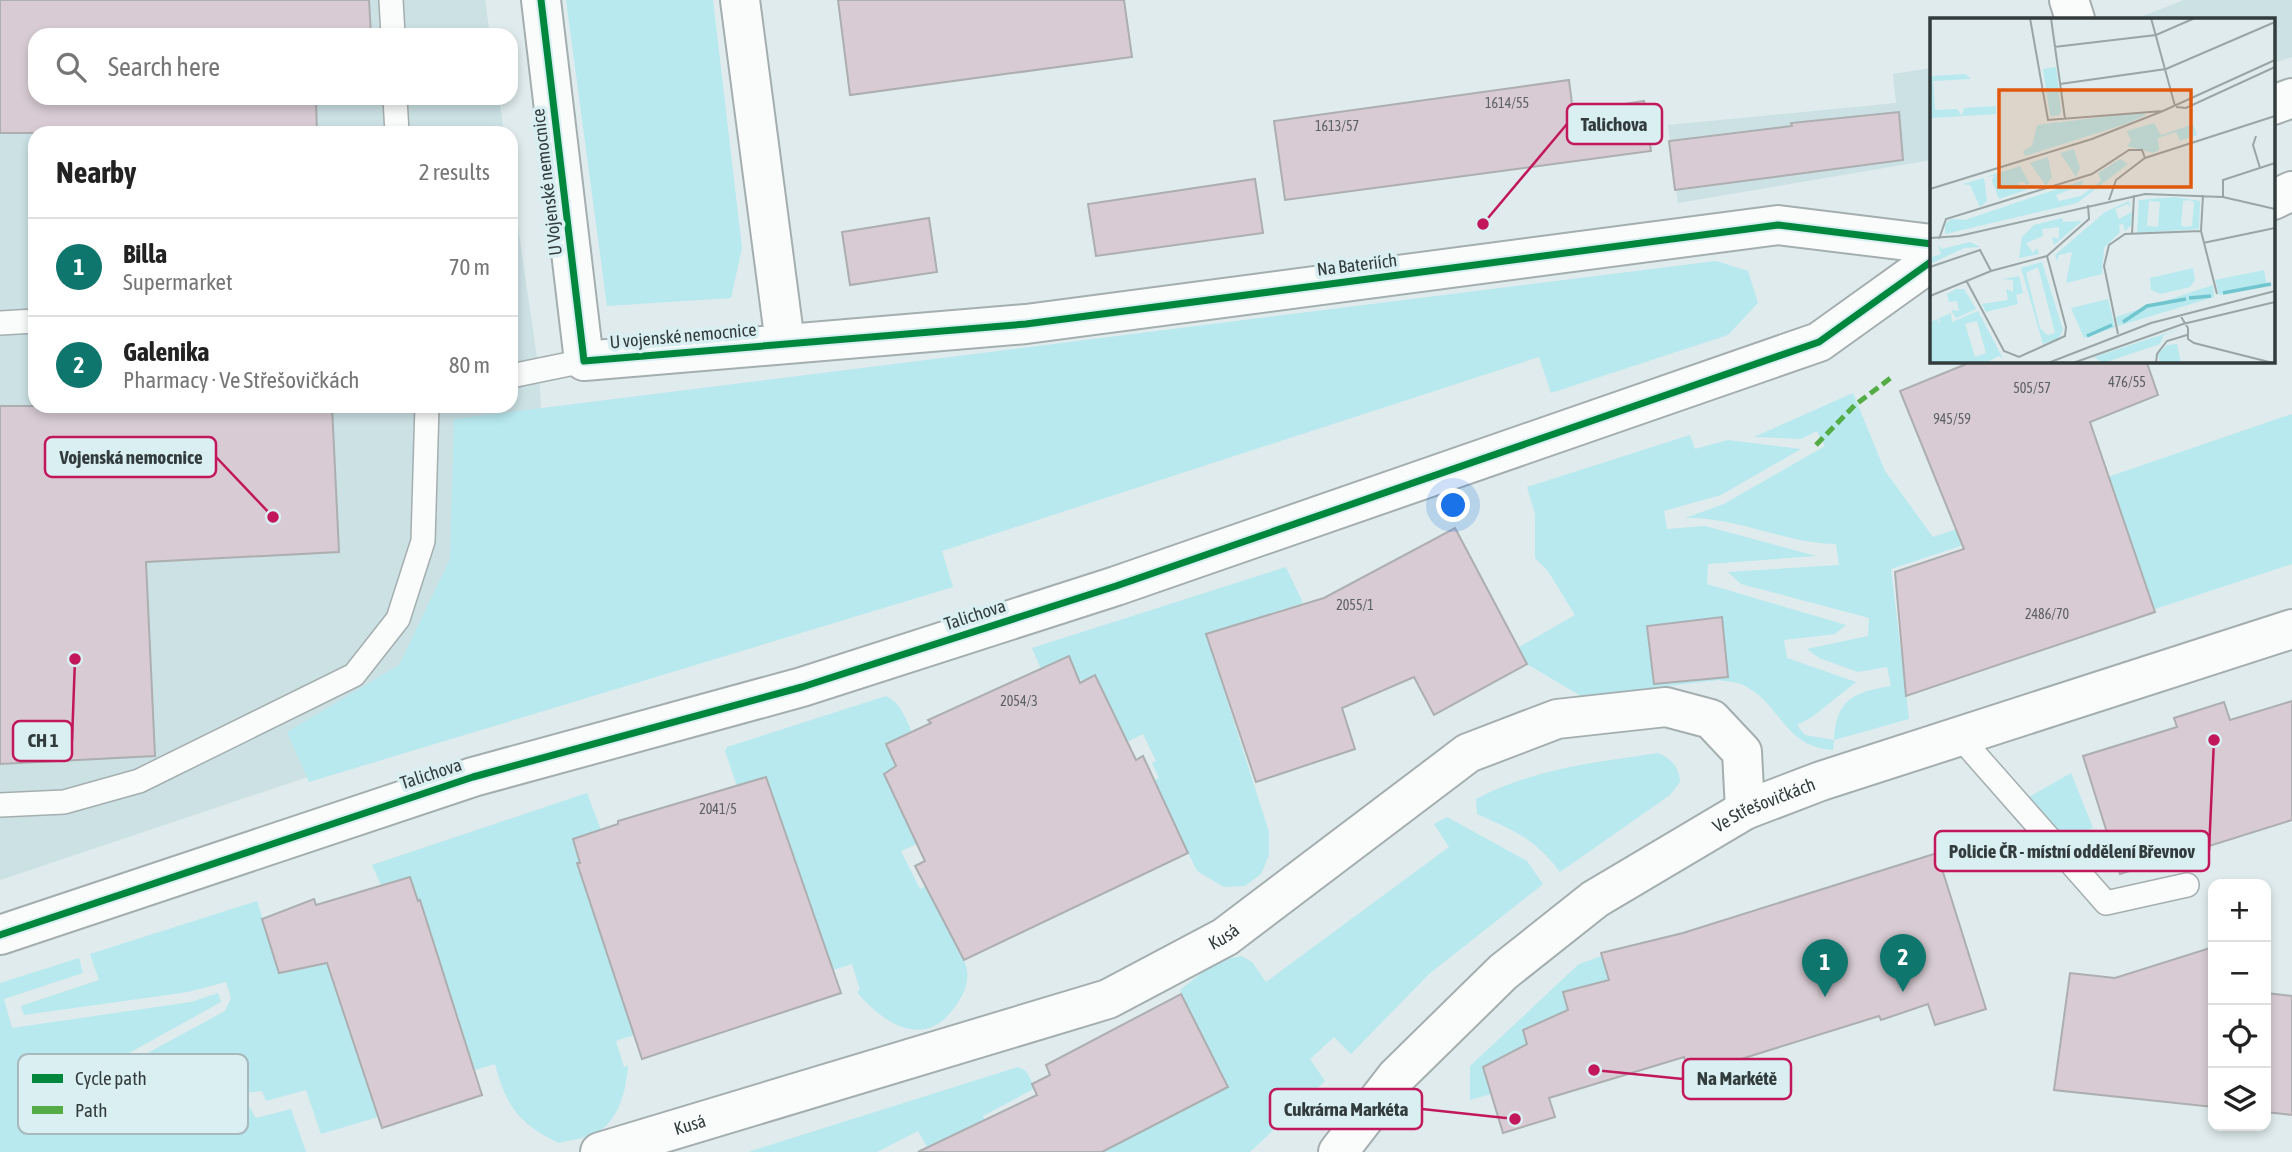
<!DOCTYPE html>
<html lang="en">
<head>
<meta charset="utf-8">
<style>
	:root { --surface:#fff; --page:#f6f6f6; --text:#222; --muted:#767676; --line:#e0e0e0; --accent:#0f766e }
	body { margin:0; font-family:"Asap Condensed",sans-serif; background:var(--page); color:var(--text) }
	.controls { position:absolute; right:21px; bottom:21px; display:grid; overflow:hidden; border-radius:14px; box-shadow:0 4px 10px #0003 }
	.controls button { width:63px; height:63px; display:grid; place-items:center; padding:0; border:0; border-bottom:2px solid var(--line); background:var(--surface); color:var(--text); font:35px sans-serif }
	.you { position:absolute; left:1454px; top:506px; width:24px; height:24px; margin:-18px; border:5px solid #fff; border-radius:50%; background:#1a73e8; box-shadow:0 0 0 10px #1a73e833 }
	.badge { display:grid; place-items:center; width:46px; height:46px; border-radius:50%; background:var(--accent); color:#fff; font-size:23px; font-weight:700 }
	.pin { position:absolute; translate:-50% -58px; filter:drop-shadow(0 2px 4px #0008) }
	.pin::after { content:''; position:absolute; top:37px; width:24px; height:21px; background:inherit; clip-path:polygon(0 0,100% 0,50% 100%) }
	.list { margin:0; padding:0; list-style:none }
	h2 { display:flex; justify-content:space-between; align-items:center; height:91px; margin:0; padding:0 28px; font-size:30px }
	h2 small { font-size:23px; font-weight:400; color:var(--muted) }
	.list li { display:grid; grid-template-columns:46px 1fr auto; gap:21px; align-items:center; box-sizing:border-box; height:98px; padding:0 28px; border-top:2px solid var(--line) }
	.list b { display:block; font-size:26px; white-space:nowrap }
	.list p { margin:0; font-size:23px; white-space:nowrap; color:var(--muted) }
	.list em { font-size:23px; font-style:normal; color:var(--muted) }
	.icon { flex:none; width:38px; height:38px; fill:none; stroke:currentColor; stroke-width:2; stroke-linecap:round; stroke-linejoin:round }
	.map { position:relative; flex:none; width:2292px; height:1152px; overflow:hidden }
	.search { position:absolute; background:var(--surface); box-shadow:0 4px 10px #0003; left:28px; top:28px; width:490px; height:77px; display:flex; align-items:center; gap:18px; box-sizing:border-box; padding:0 24px; border-radius:21px; color:var(--muted); font-size:26px }
	.panel { position:absolute; background:var(--surface); box-shadow:0 4px 10px #0003; left:28px; top:126px; width:490px; height:287px; border-radius:21px }
	.map>svg:first-child { display:block }
	.built { fill:#cbe1e4 }
	.green { fill:#b7e9ef; fill-rule:evenodd }
	.building { fill:#d8cbd3; stroke:#acaeb0; stroke-width:2 }
	.lines { fill:none; stroke-linecap:round; stroke-linejoin:round }
	.service-casing { stroke:#a5aeaf; stroke-width:26 }
	.minor-casing { stroke:#a5aeaf; stroke-width:42 }
	.service { stroke:#fafcfc; stroke-width:23 }
	.minor { stroke:#fafcfc; stroke-width:38 }
	.quiet { stroke:#54ac46; stroke-width:5; stroke-dasharray:10 5; stroke-linecap:butt }
	.cycleway-casing { stroke:#d9eff2; stroke-width:11 }
	.cycleway { stroke:#00873e; stroke-width:7 }
	.labels { text-anchor:middle; stroke-width:7; stroke-linejoin:round; paint-order:stroke }
	.number-label { font-size:14px; fill:#5c6062 }
	.street-label { font-size:18px; fill:#333c3d; stroke:#d9eff2 }
	.inset-river { fill:none; stroke:#70c5ce; stroke-width:3.5 }
	.inset-road { fill:none; stroke:#9aa5a6; stroke-width:2 }
	.view { fill:#df580e; fill-opacity:0.15; stroke:#df580e; stroke-width:3.5 }
	.inset-edge { fill:none; stroke:#333c3d; stroke-width:3.5 }
	.key { fill:#d9eff2; stroke:#a7b9bc; stroke-width:2 }
	.key-label { font-size:19px; fill:#333c3d }
	.leader { fill:none; stroke:#c2185b; stroke-width:2.5 }
	.callout-dot { fill:#c2185b; stroke:#d9eff2; stroke-width:2.5 }
	.callout { fill:#d9eff2; stroke:#c2185b; stroke-width:2.5 }
	.callout-label { font-size:19px; text-anchor:middle; font-weight:bold; fill:#333c3d }
</style>
</head>
<body>
<div class="map">
<svg width="2292" height="1152" viewBox="0 0 2292 1152">
	<rect width="100%" height="100%" fill="#dfebec"/>
	<g class="built">
		<path d="M0,0H485L490,35H35V98H499L504,133H35V406H511V178L539,372L553,627L493,715L0,880Z"/>
		<path d="M2184,0H2292V57L2273,63V19H2135Z"/>
		<path d="M1931,68V160L1678,203L1668,125L1896,103L1893,74Z"/>
	</g>
	<g class="green">
		<path d="M566,0H713L742,248L731,298L607,306Z"/>
		<path d="M1716,261L1748,271L1758,303L1728,335L1551,393L1539,357L942,551L953,587L309,782L287,732L399,665L450,559L454,419Z"/>
		<path d="M1853,393L1885,471L1933,537L2292,414V564L2155,609L2114,495L1891,569L1909,719L1834,740L1833,750C1782,747 1781,701 1741,684C1735,682 1726,681 1719,680L1581,696L1527,664L1519,647L1575,615L1548,571L1535,558V514L1527,487L1690,435L1695,449L1728,440L1801,449L1721,495L1664,511L1667,529L1705,526L1816,556L1708,564L1707,584L1846,625L1835,634L1784,640L1787,658L1856,682L1812,717L1797,725L1805,735L1834,740C1836,700 1853,692 1891,686L1887,667L1858,672L1819,658L1807,649L1868,636L1869,618L1741,584L1728,572L1839,565L1836,544C1785,544 1737,516 1685,518L1724,504L1825,446L1817,431L1801,439L1754,437ZM1722,617L1728,676L1654,684L1647,626Z"/>
		<path d="M1286,567L1303,603L1206,634L1269,832V855L1261,874L1245,886L1224,887L1197,871L1177,830L1136,790L1159,778L1152,763L1156,761L1143,734L1127,742L1095,675L1083,681L1079,679L1068,657L1041,669L1032,648Z"/>
		<path d="M886,696C900,702 906,719 912,732L886,744L896,766L884,775L917,844L901,851L920,889L945,877C948,897 948,918 953,937C957,955 970,961 967,980C966,991 958,1004 950,1013C920,1049 880,1020 857,992L860,990L852,964L833,970L766,777L737,786L725,751L727,747Z"/>
		<path d="M1658,753C1672,759 1679,767 1680,782L1670,795L1560,872C1534,838 1515,831 1477,814L1476,799C1536,768 1593,763 1658,753Z"/>
		<path d="M2071,773L2093,828L2034,852L2015,805Z"/>
		<path d="M587,793L601,830L573,839L580,863H577L634,1035L616,1041L624,1067L628,1066C626,1088 621,1115 601,1130C591,1138 570,1140 559,1143C519,1124 506,1106 495,1064L475,1070L421,901L382,887L372,865Z"/>
		<path d="M1447,817L1527,861L1543,884L1429,974L1351,1054L1334,1037L1310,1059L1325,1081L1250,1152H1102L1181,994L1180,990L1217,961L1241,956L1252,962L1266,982L1449,847L1434,824Z"/>
		<path d="M257,901L280,973L283,972L281,961L322,948L378,1117L321,1134L306,1090L266,1101L262,1091L49,1118L46,1108L225,1011L231,998L226,982L188,992L24,1015L21,1006L99,980L90,954Z"/>
		<path d="M1602,956L1609,979L1563,992L1570,1018L1523,1030L1530,1054L1483,1067L1491,1094L1470,1100V1066L1579,964Z"/>
		<path d="M79,958L83,973L4,999L12,1028L191,1002L218,993L221,1002L75,1083L73,1079L28,1101L38,1131L64,1125L249,1106L256,1118L291,1109L306,1152H0V983Z"/>
		<path d="M1018,1067L1026,1071L1035,1088L983,1116L992,1135L930,1152L918,1131L877,1152H748Z"/>
	</g>
	<g class="building">
		<path d="M0,0H369L371,35H35V98H369L316,102L317,133H0Z"/>
		<path d="M838,0H1124L1132,57L850,95Z"/>
		<path d="M1569,80L1573,112L1644,101L1651,151L1285,200L1274,121Z"/>
		<path d="M1899,112L1903,160L1675,190L1669,141L1792,126L1791,123Z"/>
		<path d="M1255,179L1263,233L1096,256L1088,204Z"/>
		<path d="M929,218L937,272L850,285L842,232Z"/>
		<path d="M1976,360H2146L2158,395L2090,422L2155,612L1906,696L1895,572L1964,549L1900,391Z"/>
		<path d="M0,406H332L339,552L146,562L155,756L0,764Z"/>
		<path d="M1455,528L1527,664L1434,715L1414,677L1342,708L1355,749L1256,782L1206,634L1324,598Z"/>
		<path d="M1722,617L1728,677L1654,684L1647,626Z"/>
		<path d="M1069,656L1080,683L1095,675L1136,760L1143,756L1188,853L964,960L915,866L925,861L884,774L896,766L886,744L931,723L928,720Z"/>
		<path d="M2292,701V820L2120,874L2083,756L2177,727L2174,718L2224,702L2230,720Z"/>
		<path d="M766,777L841,993L642,1059L577,863H580L573,839L618,824V821Z"/>
		<path d="M1937,853L1986,1009L1935,1025L1928,1004L1881,1020L1879,1016L1690,1075L1684,1057L1549,1098L1555,1117L1503,1133L1483,1067L1527,1044L1523,1030L1568,1010L1563,992L1609,980L1601,953L1683,933Z"/>
		<path d="M410,877L418,901L420,900L482,1095L382,1128L327,963L279,973L262,919L314,899L316,905Z"/>
		<path d="M2213,947V1107L2054,1090L2070,973L2115,978Z"/>
		<path d="M2266,993L2292,996V1115L2266,1112Z"/>
		<path d="M1181,994L1228,1087L1102,1152H918L1037,1095L1032,1084L1050,1075L1046,1065Z"/>
	</g>
	<g class="lines">
		<g class="service-casing">
			<g id="service">
				<path d="M391,0L393,35"/>
				<path d="M395,98L397,133"/>
				<path d="M0,323L35,321"/>
				<path d="M511,376L584,361"/>
				<path d="M1959,736L2106,903L2187,885"/>
				<path d="M0,805L64,802L139,781L354,675L398,619L423,541L427,406"/>
			</g>
		</g>
		<g class="minor-casing">
			<g id="minor">
				<path d="M541,0L584,361L1026,324L1778,225L1932,244"/>
				<path d="M740,0L785,343"/>
				<path d="M2069,0L2075,19"/>
				<path d="M2273,105L2292,98"/>
				<path d="M2273,200L2292,191"/>
				<path d="M0,935L473,777L802,687L1116,586L1819,342L1932,261"/>
				<path id="s1" d="M600,1152L1108,999L1225,937L1468,753L1557,719L1666,707L1711,719L1742,752L1745,810"/>
				<path id="s2" d="M1338,1152L1396,1077L1503,972L1595,899L1745,810L1821,781L2292,629"/>
			</g>
		</g>
		<use href="#service" class="service"/>
		<use href="#minor" class="minor"/>
		<path class="quiet" d="M1816,445L1855,405L1892,377"/>
		<g class="cycleway-casing">
			<g id="cycleway">
				<path d="M541,0L584,361L1026,324L1778,225L1932,244"/>
				<path d="M0,935L473,777L802,687L1116,586L1819,342L1932,261"/>
			</g>
		</g>
		<use href="#cycleway" class="cycleway"/>
	</g>
	<g class="labels">
		<g class="number-label">
			<text x="1507" y="108">1614/55</text>
			<text x="1337" y="131">1613/57</text>
			<text x="2127" y="387">476/55</text>
			<text x="2032" y="393">505/57</text>
			<text x="1952" y="424">945/59</text>
			<text x="1355" y="610">2055/1</text>
			<text x="2047" y="619">2486/70</text>
			<text x="1019" y="706">2054/3</text>
			<text x="718" y="814">2041/5</text>
		</g>
		<g class="street-label">
			<text transform="translate(547 182) rotate(-97)" y="6">U Vojenské nemocnice</text>
			<text transform="translate(1357 265) rotate(-7)" y="6">Na Bateriích</text>
			<text transform="translate(683 336) rotate(-5)" y="6">U vojenské nemocnice</text>
			<text transform="translate(975 615) rotate(-18)" y="6">Talichova</text>
			<text transform="translate(431 774) rotate(-18)" y="6">Talichova</text>
			<text dy="6" stroke="none"><textPath href="#s2" startOffset="556">Ve Střešovičkách</textPath></text>
			<text dy="6" stroke="none"><textPath href="#s1" startOffset="662">Kusá</textPath></text>
			<text dy="6" stroke="none"><textPath href="#s1" startOffset="94">Kusá</textPath></text>
		</g>
	</g>
	<g transform="translate(1930 18)">
		<rect width="345" height="345" fill="#dfebec"/>
		<path d="M126,49L131,93L130,97L120,98L113,51ZM35,56L41,61L3,63L5,92L27,91L32,98L34,90L66,88V96L0,100V58ZM213,94L216,97L199,105L95,138L93,133L102,128L107,107ZM224,105L231,117L263,106L267,117L250,123L246,114L228,120L229,132L223,135L197,128L201,123L197,113ZM144,131L150,150L146,159L130,135ZM118,139L122,159L116,168L100,145ZM190,141L198,146L147,185L15,216V206L21,201L35,202L154,162L152,167L126,177L129,183L151,178L171,163L168,155ZM90,148L100,166L96,167L94,164L87,165L99,171L69,181L62,163L64,158L56,159ZM54,160L57,183L50,189L40,167L33,166ZM245,179L270,183L269,211L207,215L209,182ZM260,182L264,184L262,208L255,209L251,207L253,183ZM219,183L230,184L228,209L217,208ZM199,183L201,190L198,186L185,191L189,201L202,194L201,207L195,213L193,206L189,207L190,214L174,230L172,256L136,265L142,234L129,237L127,243L125,237L175,194ZM132,200L133,204L152,203L124,227L122,219L129,221V209L112,211L113,218L96,225L103,235L107,230L109,236L89,240L92,219L104,207ZM40,224L50,229L34,230L0,246V240L11,236L8,227L12,231ZM112,244L133,312L128,321L113,326L91,250ZM108,249L125,315L117,317L110,310L96,255ZM263,250L265,262L260,269L230,276L221,272L220,260ZM334,252L337,267L289,277L285,262ZM89,258L93,275L86,277L88,286L56,294L52,286L78,282L76,271L83,274V262L73,261ZM283,267L284,279L188,308L186,299ZM26,271H34L46,291L26,300L21,292L29,293L27,283L19,284L17,276ZM178,281L185,309L154,320L141,290ZM48,293L73,341L69,338L55,345H0V304L7,301L10,306L9,300L21,295L22,304ZM47,303L56,335L45,339L35,306ZM252,310L234,317L230,326L173,345L164,339ZM247,326L251,345H230L228,336L237,327Z" fill="#b7e9ef" fill-rule="evenodd"/>
		<path class="inset-river" d="M293,275L341,266M259,280L281,278M193,304L217,288L256,281M157,318L182,307"/>
		<path class="inset-road" d="M100,0L118,102L233,93L345,42M121,0L135,101M221,0L245,88M124,29L226,17L265,0M130,66L236,51L345,4M246,89L256,90L345,49M326,118L323,127L330,150M0,171L162,121L233,93M273,177L271,213L287,276M293,179V162L345,145M179,182L186,162L215,140L345,98M202,216L204,177M0,220L29,218L215,176L293,179L345,191M9,221L16,201L162,156L199,132H212L215,140M273,225L345,210M0,249L50,232L61,253M36,262L74,333L89,339L135,318L136,309L117,238M0,278L61,253L117,238L159,201L158,187M250,297L258,310V321L264,325L343,345M188,316L174,248L179,227L195,216L271,213M118,345L221,305L345,273M143,345L253,306L345,284M226,345L227,336L237,323L257,317"/>
		<path class="view" d="M69,72H261V169H69Z"/>
		<rect width="345" height="345" class="inset-edge"/>
	</g>
	<rect x="18" y="1054" width="230" height="80" rx="10" class="key"/>
	<rect x="32" y="1074" width="31" height="9" fill="#00873e"/>
	<rect x="32" y="1106" width="31" height="8" fill="#54ac46"/>
	<g class="key-label">
		<text x="75" y="1085">Cycle path</text>
		<text x="75" y="1117">Path</text>
	</g>
	<path class="leader" d="M1483 224L1567 124M273 517L216 457M75 659L72 741M2214 740L2209 851M1594 1070L1683 1079M1515 1119L1422 1109"/>
	<g class="callout-dot">
		<circle cx="1483" cy="224" r="7"/>
		<circle cx="273" cy="517" r="7"/>
		<circle cx="75" cy="659" r="7"/>
		<circle cx="2214" cy="740" r="7"/>
		<circle cx="1594" cy="1070" r="7"/>
		<circle cx="1515" cy="1119" r="7"/>
	</g>
	<g class="callout">
		<rect x="1567" y="104" width="95" height="40" rx="7"/>
		<rect x="45" y="437" width="171" height="40" rx="7"/>
		<rect x="13" y="721" width="59" height="40" rx="7"/>
		<rect x="1935" y="831" width="274" height="40" rx="7"/>
		<rect x="1683" y="1059" width="108" height="40" rx="7"/>
		<rect x="1270" y="1089" width="152" height="40" rx="7"/>
	</g>
	<g class="callout-label">
		<text x="1614" y="131">Talichova</text>
		<text x="131" y="464">Vojenská nemocnice</text>
		<text x="43" y="747">CH 1</text>
		<text x="2072" y="858">Policie ČR - místní oddělení Břevnov</text>
		<text x="1737" y="1085">Na Markétě</text>
		<text x="1346" y="1116">Cukrárna Markéta</text>
	</g>
</svg>
<div class="controls">
<button>+</button>
<button>−</button>
<button><svg class="icon" aria-label="locate" viewBox="0 0 24 24"><circle cx="12" cy="12" r="6"/><path d="M12 2v4M12 18v4M2 12h4M18 12h4"/></svg></button>
<button><svg class="icon" aria-label="layers" viewBox="0 0 24 24"><path d="M12 4l9 5-9 5-9-5zM3 14l9 5 9-5"/></svg></button>
</div>
<div class="you"></div>
<div class="pin badge" style="left:1825px;top:997px">1</div>
<div class="pin badge" style="left:1903px;top:992px">2</div>
<div class="search"><svg class="icon" aria-label="search" viewBox="0 0 24 24"><circle cx="10" cy="10" r="6"/><path d="M15 15l6 6"/></svg>Search here</div>
<section class="panel">
<h2>Nearby<small>2 results</small></h2>
<ul class="list">
<li><span class="badge">1</span><div><b>Billa</b><p>Supermarket</p></div><em>70 m</em></li>
<li><span class="badge">2</span><div><b>Galenika</b><p>Pharmacy · Ve Střešovičkách</p></div><em>80 m</em></li>
</ul>
</section>
</div>
</body>
</html>
